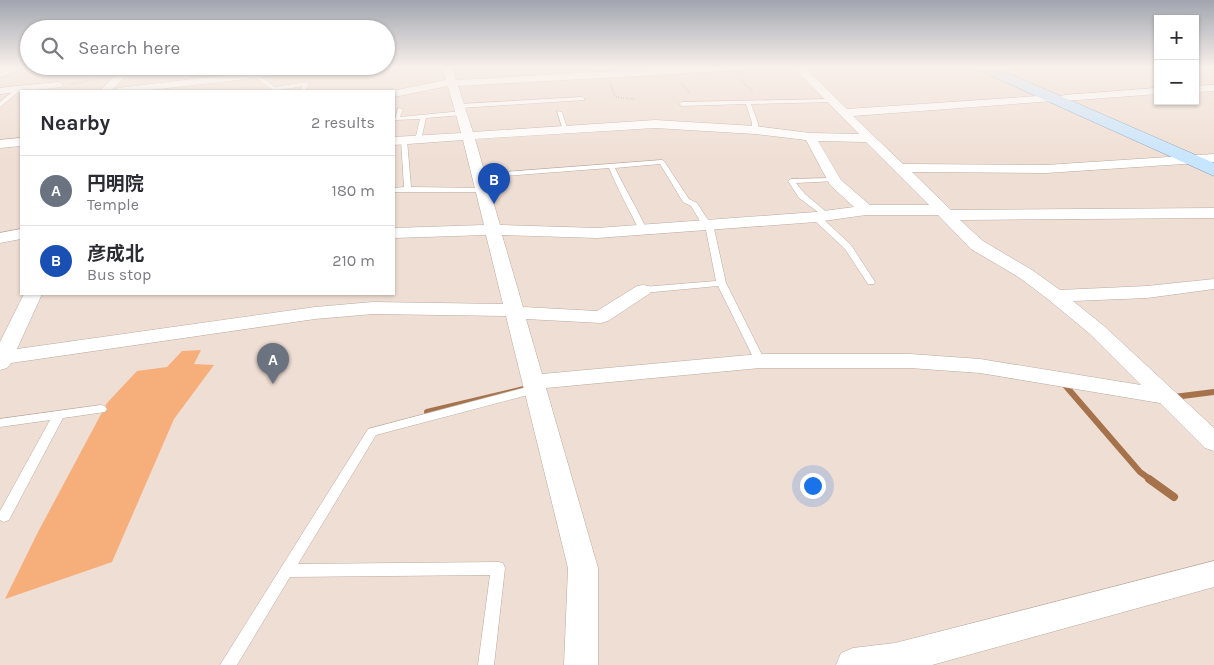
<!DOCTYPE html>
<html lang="en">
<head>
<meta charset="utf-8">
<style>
	:root { --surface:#fff; --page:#f2f2f3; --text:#2b2b33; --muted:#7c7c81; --line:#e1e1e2; --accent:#1a73e8 }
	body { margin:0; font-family:Karla,"Noto Sans JP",sans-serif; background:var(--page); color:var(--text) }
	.controls { position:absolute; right:15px; top:15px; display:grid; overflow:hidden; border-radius:0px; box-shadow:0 1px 4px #0004 }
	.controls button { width:45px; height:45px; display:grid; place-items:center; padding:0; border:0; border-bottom:1px solid var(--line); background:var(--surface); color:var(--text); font:25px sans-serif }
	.you { position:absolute; left:812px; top:485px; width:18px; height:18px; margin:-12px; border:4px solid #fff; border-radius:50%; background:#1a73e8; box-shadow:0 0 0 8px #1a73e833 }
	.badge { display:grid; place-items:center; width:32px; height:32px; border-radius:50%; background:var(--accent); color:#fff; font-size:16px; font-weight:700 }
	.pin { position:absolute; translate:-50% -41px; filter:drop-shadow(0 1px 2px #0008) }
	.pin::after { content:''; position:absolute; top:26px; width:18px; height:15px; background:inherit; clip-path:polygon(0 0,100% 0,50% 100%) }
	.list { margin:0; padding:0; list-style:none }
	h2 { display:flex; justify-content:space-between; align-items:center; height:65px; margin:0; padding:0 20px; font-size:21px }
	h2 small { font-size:16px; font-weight:400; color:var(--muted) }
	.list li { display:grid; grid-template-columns:32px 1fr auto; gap:15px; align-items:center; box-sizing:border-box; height:70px; padding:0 20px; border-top:1px solid var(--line) }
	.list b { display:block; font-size:19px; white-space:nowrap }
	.list p { margin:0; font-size:16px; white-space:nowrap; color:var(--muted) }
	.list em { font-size:16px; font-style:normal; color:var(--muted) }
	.icon { flex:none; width:28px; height:28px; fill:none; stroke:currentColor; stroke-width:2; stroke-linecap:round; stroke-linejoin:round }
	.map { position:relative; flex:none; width:1214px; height:665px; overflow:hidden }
	.search { position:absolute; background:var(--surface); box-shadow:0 1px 4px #0004; left:20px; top:20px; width:375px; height:55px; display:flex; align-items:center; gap:12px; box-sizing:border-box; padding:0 18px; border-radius:28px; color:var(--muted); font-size:19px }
	.panel { position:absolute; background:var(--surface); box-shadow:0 1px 4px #0004; left:20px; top:90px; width:375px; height:205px; border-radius:0px }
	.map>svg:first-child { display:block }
	.green { fill:#f6ae7b }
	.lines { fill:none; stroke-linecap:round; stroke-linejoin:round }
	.stream-far1 { stroke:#a6724b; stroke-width:6 }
	.stream { stroke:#a6724b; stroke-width:8 }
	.lane-casing { stroke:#baaaa0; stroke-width:1 }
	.street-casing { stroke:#baaaa0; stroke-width:1 }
	.secondary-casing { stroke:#baaaa0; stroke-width:1 }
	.primary-casing { stroke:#7c99b3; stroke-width:1 }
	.path { stroke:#9d9189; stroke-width:2; stroke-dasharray:0.5 2; stroke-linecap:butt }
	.lane { fill:#fff; fill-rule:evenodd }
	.street { fill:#fff; fill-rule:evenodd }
	.secondary { fill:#fff; fill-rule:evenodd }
	.primary { fill:#c7e5fe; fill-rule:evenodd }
</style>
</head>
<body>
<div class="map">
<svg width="1214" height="665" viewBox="0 0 1214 665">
	<rect width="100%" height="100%" fill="#efded3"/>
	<path class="green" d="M201,350L194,364L214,365L174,419L112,562L5,599L38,532L107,403L137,371L167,367L182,351Z"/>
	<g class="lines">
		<g class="stream-far1">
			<path d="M1064,384L1140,472L1151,480"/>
			<path d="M1174,397L1214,392"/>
			<path d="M427,412L524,389"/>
		</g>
		<path class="stream" d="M1149,479L1174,497"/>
		<g class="lane-casing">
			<g id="lane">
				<path d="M252,73H256L275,87L306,82L309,84L305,91H300L303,86L274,91L252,75Z"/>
				<path d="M17,88L22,89L0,107V102Z"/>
				<path d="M582,97L584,98V100L460,108L457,106L460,104Z"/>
				<path d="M832,99L835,101L834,102L751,104L758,123V130L755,132L752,130V123L746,104L682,106L679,104L682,102Z"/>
				<path d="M398,108L403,109L400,117L462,111L465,113L462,115L426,118L421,140L418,142L415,140L420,119L395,120Z"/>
				<path d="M557,111L562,112L568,131L563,130Z"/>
				<path d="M404,138L407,140L411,187L482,188L486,190L482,192H394V188L404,187L401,140Z"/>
				<path d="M662,160L664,161L689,199L697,203L706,217L713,224L726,283L765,361L764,363H756L755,361L718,286L643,293L638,290L643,287L716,281L705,225L700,221L691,206L683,202L660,164L615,168C625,189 637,208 647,230L643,232L639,230C629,209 618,190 609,168L478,178L475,176L478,174Z"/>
				<path d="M834,178L836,179V181L796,183L805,194L829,214V218H826L799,198L788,181L791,179Z"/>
				<path d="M813,215H819L851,245L875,282L874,284H868L845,249L813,219Z"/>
				<path d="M535,385L539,386L541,389L539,392L376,435L298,564L498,562L503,563L505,568L494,665H478L490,575L290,577L237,665H220L368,429Z"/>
				<path d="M101,405L105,406L107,409L105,412L63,418L9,520L4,522L0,520V511L50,420L0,427V419Z"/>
			</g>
		</g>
		<g class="street-casing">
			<g id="street">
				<path d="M123,67H134L111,91H100Z"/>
				<path d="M294,67H330L325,70L141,91H113L118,88Z"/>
				<path d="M442,67H452L456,80L687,67H747L742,70L458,86L473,132L655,120L755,126L810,133L859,134L793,67H804L847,109L1053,95L1058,98L1053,101L853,116L903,164L1046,165L1214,154V162L1046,173L912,172L951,210L1214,208V218L960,220L983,241L1032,270L1060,290L1147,286L1214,279V289L1147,298L1073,301L1104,326L1214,428V451L1205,448L1160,403L980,373L910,368H760L546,388L598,568V665H564L568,568L506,316L373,314L315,319L11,363L7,368L0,370V342L24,294H42L17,349L315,307L373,302L503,304L486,235L394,238V228L484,225L463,140L394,145V137L461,133L448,86L394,97L392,91L446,80ZM655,128L755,134L806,140L830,185L854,207L816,212L597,228L500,225L475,139ZM818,141L866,142L929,205H870L841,180ZM866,215H938L971,249L1020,278L1049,300L1090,334L1141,385L980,359L910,354H760L542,374L526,319L601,323L608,321L649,294L652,290L649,286L643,285L637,286L597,311L523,307L502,235L597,238L816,222Z"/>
				<path d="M58,82L63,85L62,87L0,94V88Z"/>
				<path d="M1214,85V91L1195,92V86Z"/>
				<path d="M1158,88V94L1064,101L1059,98L1064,95Z"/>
				<path d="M21,138V146L0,148V140Z"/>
				<path d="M21,229V239L0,243V233Z"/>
				<path d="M1214,561V587L932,665H836L841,653L853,648L895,643Z"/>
			</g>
		</g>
		<g class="secondary-casing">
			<path id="secondary" d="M3,67H21L20,70L0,77V68Z"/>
		</g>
		<g class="primary-casing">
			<path id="primary" d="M977,67H994L1214,163V176L978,70Z"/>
		</g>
		<g class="path">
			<path d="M139,72L197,67"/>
			<path d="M739,79L753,92"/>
			<path d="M681,83L690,93"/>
			<path d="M70,84L99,79"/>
			<path d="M610,84L615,97L634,99"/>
		</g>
		<use href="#lane" class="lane"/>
		<use href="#street" class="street"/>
		<use href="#secondary" class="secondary"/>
		<use href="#primary" class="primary"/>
	</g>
	<linearGradient id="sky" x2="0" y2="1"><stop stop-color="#a1a5af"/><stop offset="0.42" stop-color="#f8f0eb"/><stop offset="1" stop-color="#f8f0eb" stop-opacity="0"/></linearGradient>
	<rect width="1214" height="160" fill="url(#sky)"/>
</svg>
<div class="controls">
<button>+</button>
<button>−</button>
</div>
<div class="you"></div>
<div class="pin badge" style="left:273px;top:384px;background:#6b7280">A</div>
<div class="pin badge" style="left:494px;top:204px;background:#1a4fb4">B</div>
<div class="search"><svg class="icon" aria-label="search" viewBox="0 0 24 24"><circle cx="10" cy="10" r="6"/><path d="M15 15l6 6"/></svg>Search here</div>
<section class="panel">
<h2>Nearby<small>2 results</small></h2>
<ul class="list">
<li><span class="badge" style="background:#6b7280">A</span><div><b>円明院</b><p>Temple</p></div><em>180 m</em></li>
<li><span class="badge" style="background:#1a4fb4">B</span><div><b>彦成北</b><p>Bus stop</p></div><em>210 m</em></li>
</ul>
</section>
</div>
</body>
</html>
